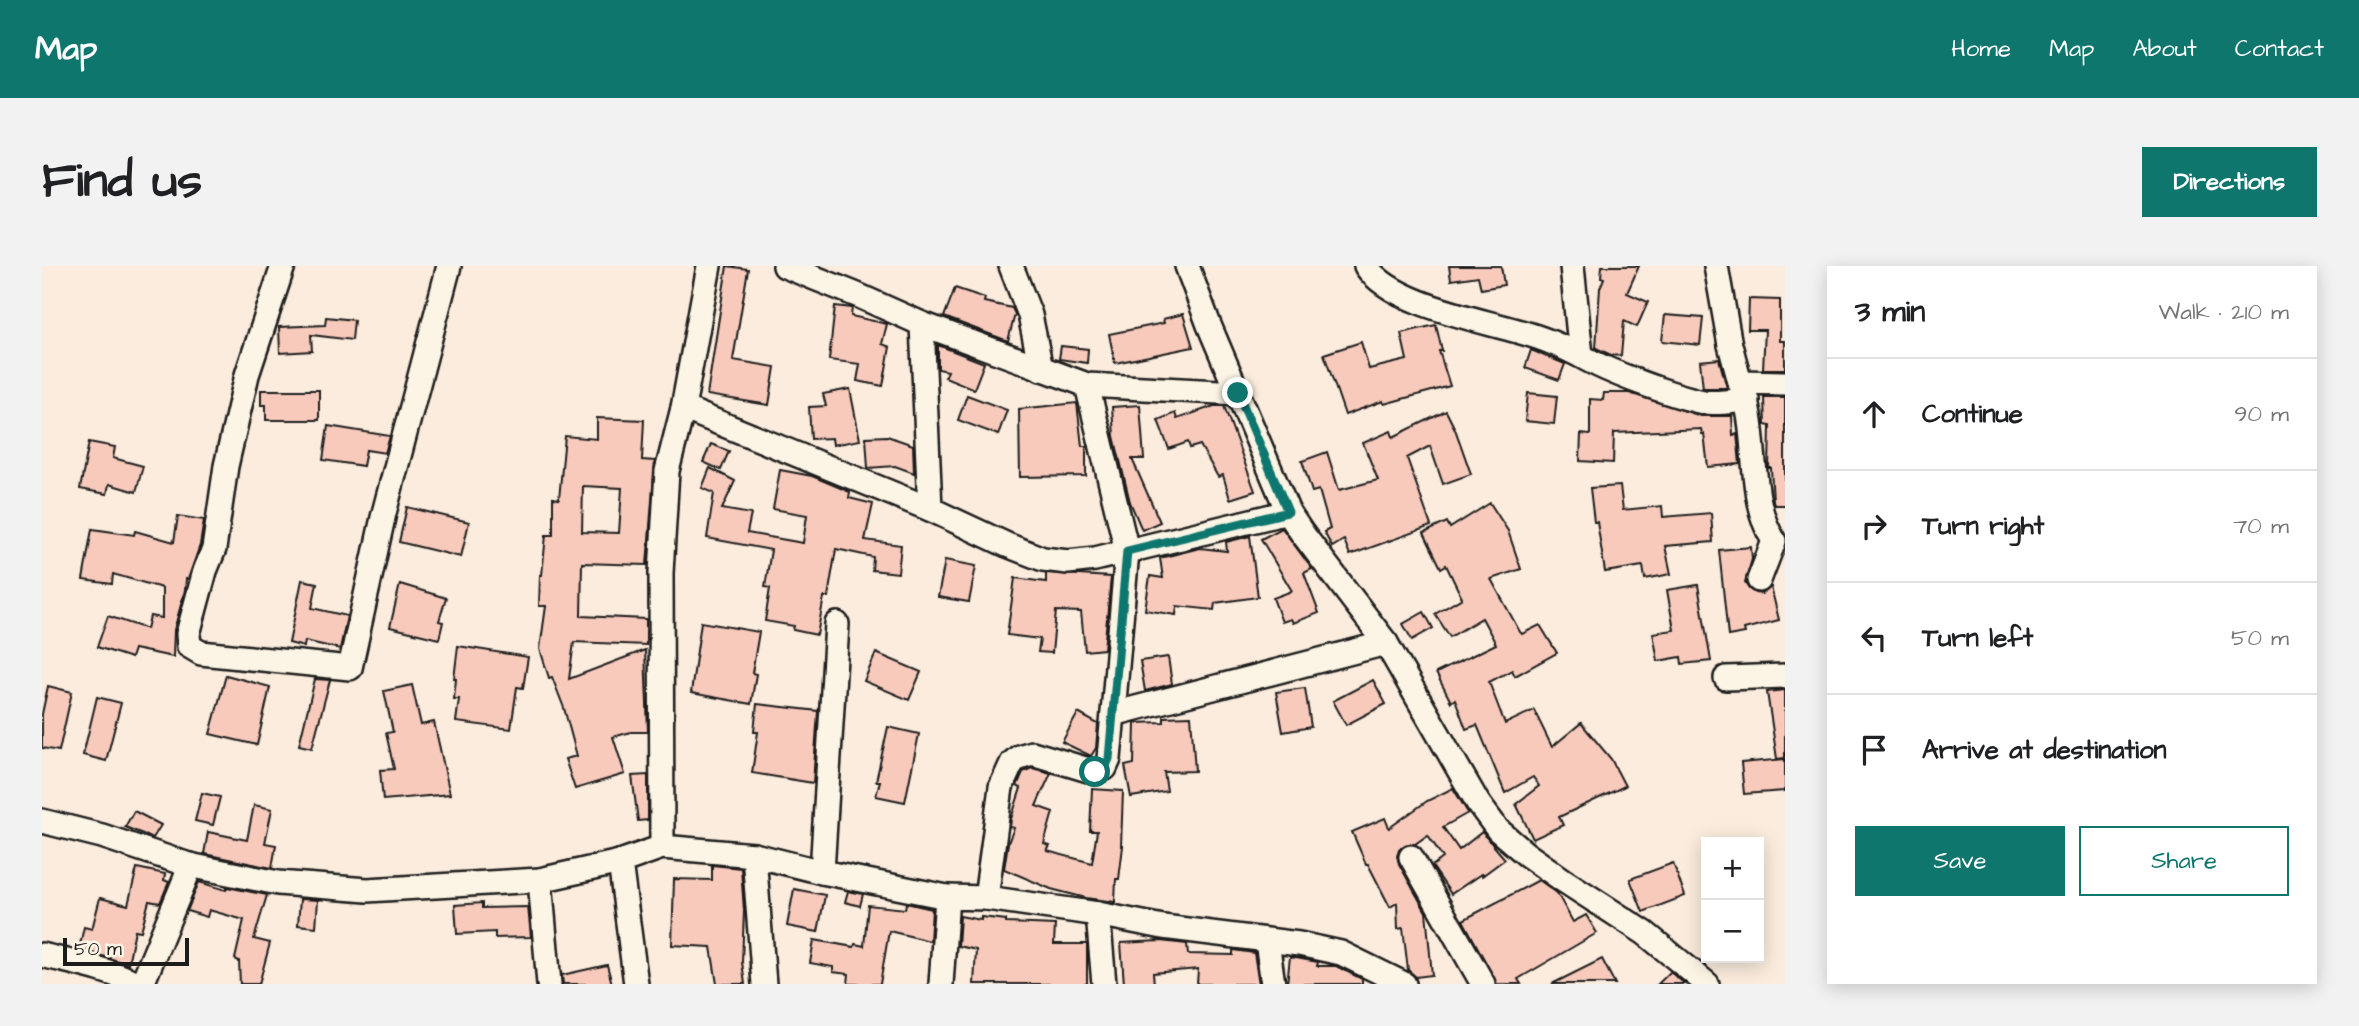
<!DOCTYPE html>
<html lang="en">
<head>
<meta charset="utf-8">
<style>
	:root { --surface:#fff; --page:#f2f2f2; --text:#202124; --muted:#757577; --line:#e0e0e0; --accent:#0f766e }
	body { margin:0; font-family:"Architects Daughter",sans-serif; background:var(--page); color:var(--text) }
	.controls { position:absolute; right:21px; bottom:21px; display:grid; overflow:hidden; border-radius:0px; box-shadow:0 4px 18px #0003 }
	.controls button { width:63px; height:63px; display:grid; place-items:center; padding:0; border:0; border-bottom:2px solid var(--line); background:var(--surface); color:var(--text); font:35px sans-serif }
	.scale { position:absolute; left:21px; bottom:18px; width:126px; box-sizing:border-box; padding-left:7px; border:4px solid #1c1c1c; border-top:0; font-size:19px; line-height:24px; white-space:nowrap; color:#1c1c1c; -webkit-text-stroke:5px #fcf5e5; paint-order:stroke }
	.stop { position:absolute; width:21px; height:21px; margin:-16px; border:5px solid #0f766e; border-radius:50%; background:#fff }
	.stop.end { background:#0f766e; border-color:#fff; box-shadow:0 2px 7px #0008 }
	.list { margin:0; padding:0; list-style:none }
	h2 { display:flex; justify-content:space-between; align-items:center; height:91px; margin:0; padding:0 28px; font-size:30px }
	h2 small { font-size:23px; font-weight:400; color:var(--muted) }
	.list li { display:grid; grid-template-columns:46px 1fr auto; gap:21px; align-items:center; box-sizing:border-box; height:112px; padding:0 28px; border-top:2px solid var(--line) }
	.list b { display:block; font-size:26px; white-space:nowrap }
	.list em { font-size:23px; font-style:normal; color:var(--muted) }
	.actions { display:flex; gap:14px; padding:21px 28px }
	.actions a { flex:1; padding:16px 0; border:2px solid var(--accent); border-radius:0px; text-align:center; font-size:24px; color:var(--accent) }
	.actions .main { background:var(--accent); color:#fff }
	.icon { flex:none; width:38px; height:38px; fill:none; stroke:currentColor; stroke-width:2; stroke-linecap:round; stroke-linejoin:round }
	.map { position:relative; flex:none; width:1743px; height:718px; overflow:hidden; border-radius:0px }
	header { display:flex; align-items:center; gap:42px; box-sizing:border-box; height:98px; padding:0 35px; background:var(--accent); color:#fff }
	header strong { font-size:33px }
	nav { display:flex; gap:38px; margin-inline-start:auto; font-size:24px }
	.intro { display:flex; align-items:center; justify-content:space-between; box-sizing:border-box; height:168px; padding:0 42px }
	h1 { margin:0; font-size:49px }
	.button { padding:18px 32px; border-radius:0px; background:var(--accent); color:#fff; font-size:24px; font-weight:700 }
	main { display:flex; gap:42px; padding:0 42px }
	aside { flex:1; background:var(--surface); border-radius:0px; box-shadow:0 4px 18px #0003 }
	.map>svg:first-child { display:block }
	.building { fill:#f8cabc; stroke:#1c1c1c; stroke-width:2; fill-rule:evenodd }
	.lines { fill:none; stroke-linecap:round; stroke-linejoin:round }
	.minor-casing { stroke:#1c1c1c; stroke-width:28 }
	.minor { stroke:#fcf5e5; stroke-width:23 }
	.route { stroke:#0f766e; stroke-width:9 }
</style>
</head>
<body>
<header>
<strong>Map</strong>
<nav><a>Home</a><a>Map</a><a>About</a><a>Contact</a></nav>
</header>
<div class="intro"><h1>Find us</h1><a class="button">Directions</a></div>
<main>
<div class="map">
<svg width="1743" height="718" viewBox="0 0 1743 718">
	<rect width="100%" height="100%" fill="#fbecdd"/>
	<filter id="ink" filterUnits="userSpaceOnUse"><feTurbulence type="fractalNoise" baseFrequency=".0143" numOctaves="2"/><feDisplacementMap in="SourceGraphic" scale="14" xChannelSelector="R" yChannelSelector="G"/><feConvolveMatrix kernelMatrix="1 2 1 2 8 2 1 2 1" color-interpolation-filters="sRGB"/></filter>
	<g filter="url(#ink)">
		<g class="building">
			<path d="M685,0L706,3L691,94L733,101L727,139L665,129Z"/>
			<path d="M1407,0H1459L1462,19L1439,23L1436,10L1409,14Z"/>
			<path d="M1560,0H1597L1585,27L1606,36L1595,61L1582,55L1579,90L1569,89L1554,82L1558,22L1562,12L1559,11Z"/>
			<path d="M913,22L943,32L942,36L970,42L973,48L966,75L902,51Z"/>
			<path d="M1707,33L1738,34V75H1743V103H1721L1723,64H1706Z"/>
			<path d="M793,40L810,42L809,50L845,58L840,78L848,81L841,120L815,115L818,98L787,94Z"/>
			<path d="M1141,48L1151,81L1073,97L1067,68L1122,57L1121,53Z"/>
			<path d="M1623,49L1661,52L1658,79L1620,75Z"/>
			<path d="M284,51L312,54L310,74L269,69L270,85L238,87L237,61L283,59Z"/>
			<path d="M1394,59L1400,85H1397L1408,120L1342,138L1341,135L1303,149L1282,88L1319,76L1327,103L1365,94L1359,67Z"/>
			<path d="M896,79L942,97L932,123L903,111L906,105L896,103Z"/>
			<path d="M1019,80L1046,83L1045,97L1017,93Z"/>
			<path d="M1489,84L1523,98L1517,114L1483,102Z"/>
			<path d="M1677,93L1685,122H1661L1658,95Z"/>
			<path d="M808,123L818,174L791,179L790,172L769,173L767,141L784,140L781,128Z"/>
			<path d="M219,124H277V154H224V139H219Z"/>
			<path d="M1486,127L1515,130L1512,158L1483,155Z"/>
			<path d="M1562,127H1587L1659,150H1690L1691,169L1695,168L1698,198L1666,201L1662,168H1660L1659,163L1572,167L1571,197L1538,195L1539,168L1548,169V133L1561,134Z"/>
			<path d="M925,129L965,144L956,169L916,154Z"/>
			<path d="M1722,131H1743V239H1732L1731,235L1729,202H1727L1728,160L1723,159Z"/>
			<path d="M1035,137L1040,180H1044V210L978,211L977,143Z"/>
			<path d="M1098,139L1102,193H1090L1118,256L1100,264L1088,236L1072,170L1070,141Z"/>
			<path d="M1172,140H1182L1213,225L1188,233L1181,209L1176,211L1158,179L1148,182L1146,176L1127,183L1116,154L1133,147L1135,153Z"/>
			<path d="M1404,145L1413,163L1429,208L1401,218L1388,180L1365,192L1389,260L1308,289L1302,274L1290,281L1282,266L1288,263L1277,224L1270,226L1260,195L1285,186L1297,224L1336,214L1321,177L1349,165L1351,171Z"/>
			<path d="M555,152L602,154L600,194L613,195L605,299L540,297L539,350L604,353V379L532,376L527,413L603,384L606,466H589L571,471L583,508L533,523L523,493L535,490L522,442L510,411L507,412L498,383L504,340H497L498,309H500L504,269H511V232L517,233L523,170L555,173ZM541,220L580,222L577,267L540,266Z"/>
			<path d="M286,160L348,170L343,187L324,184L321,200L281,194Z"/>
			<path d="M845,170L871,179L872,207L853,200L826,202L824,171Z"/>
			<path d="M47,176L73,181L71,192L101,200L94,226L67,218L65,228L38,223Z"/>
			<path d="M669,178L687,185L679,204L661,196Z"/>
			<path d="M668,202L693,215L680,243L709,248L705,267L761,277L765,249L731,243L738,204L770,210L808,226L807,232L831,238L823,274L859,279L856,307L830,304L831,291L794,283L786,331H782L775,369L751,364L752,360L723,355L728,322L723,321L729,284L665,272L672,227L660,222Z"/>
			<path d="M1578,220L1581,244L1620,240L1621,251L1669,247L1671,276L1623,280L1629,308L1603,313L1601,300L1563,306L1555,256H1552L1548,222Z"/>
			<path d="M1448,237L1466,265L1479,303L1449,313L1478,366L1480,368L1498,359L1515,387L1473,410L1470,404L1447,416L1463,458L1492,444L1510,481L1539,457L1569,493L1583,520L1517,551L1521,559L1491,573L1474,538L1497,520L1491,511L1463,527L1435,459L1424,463L1413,433L1409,436L1394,407L1454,378L1440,352L1408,371L1393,348L1420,332L1404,299L1399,302L1382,267L1405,256L1408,262Z"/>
			<path d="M365,241L427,256L419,291L357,276Z"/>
			<path d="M136,250L162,254L158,279L146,313H144L143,324L132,364L131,391L92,383L89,392L55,381L66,350L105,363L108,350L120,352V322L71,308L70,318L41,314L50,263L92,269L93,265L132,276Z"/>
			<path d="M1240,262L1270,303L1262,307L1277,347L1251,357L1249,353L1240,356L1231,332L1250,325L1219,273Z"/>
			<path d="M1208,270L1216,331L1173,337L1172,344L1135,340L1134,349L1103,344L1108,310L1121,312L1118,292L1158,282L1185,285L1184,276Z"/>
			<path d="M1709,281L1710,293L1703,317L1707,323L1713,327L1720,328L1729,321L1737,354L1702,363L1703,367L1686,370L1677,284Z"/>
			<path d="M903,294L934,300L927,336L896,331Z"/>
			<path d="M1004,307L1069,311L1062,383L1043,385L1039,346L1014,345L1010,387L996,386L998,373L965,369L973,312L1004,316Z"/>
			<path d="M260,314L275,317L270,342L305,350L298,383L263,375L262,381L247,377Z"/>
			<path d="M358,318L404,332L397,355L401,356L397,373L348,361Z"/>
			<path d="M1656,319L1669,395L1640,398L1639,391L1616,395L1611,367L1632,364L1625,324Z"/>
			<path d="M1382,346L1391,362L1370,374L1361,358Z"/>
			<path d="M659,356L717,366L710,407L714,408L709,438L649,427Z"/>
			<path d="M416,380L486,391L481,422L475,421L469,463L414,456L417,433H412L414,413H412Z"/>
			<path d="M834,387L879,406L867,434L822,415Z"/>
			<path d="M1126,391L1130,418L1103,425L1098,395Z"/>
			<path d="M184,409L228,421L215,479L168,468Z"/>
			<path d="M273,413L288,414L270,482L257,479Z"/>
			<path d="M1331,414L1344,438L1304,459L1291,435Z"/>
			<path d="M370,419L379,459L392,456L408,528L341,534L338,504L352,503L344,467L351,466L342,425Z"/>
			<path d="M6,420L30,426L17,485L0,482V448Z"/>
			<path d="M1263,422L1269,461L1241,466L1234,426Z"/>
			<path d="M1743,424V492L1735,493L1725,426Z"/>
			<path d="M55,431L79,437L64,495L41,489Z"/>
			<path d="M715,438L776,445L771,517L710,507L716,466H712Z"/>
			<path d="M1036,447L1056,458L1054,482L1049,490L1020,476Z"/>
			<path d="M1149,450L1153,505L1122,506L1125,525L1089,531L1083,500L1092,498L1093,457L1122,456V451Z"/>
			<path d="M846,461L877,468L863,536L834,530L838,515H834Z"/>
			<path d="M1743,493V525L1702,528L1699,497Z"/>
			<path d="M990,502L1009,507L994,540L1011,546L1002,578L1008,580L1005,585L1050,597L1055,565H1048L1050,523L1081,525L1079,580H1081L1077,613H1074L1073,636L1044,632L1009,623L962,603L966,577L972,562L968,561L969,553L979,522L975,520L981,506Z"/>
			<path d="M606,509V554L596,555L590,510Z"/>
			<path d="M1411,522L1426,547L1401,561L1417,584L1440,566L1463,593L1440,610L1439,608L1409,628L1390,600L1401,592L1386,569L1373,578L1363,579L1357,583L1355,590L1357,598L1384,646L1390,709L1374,711L1366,704L1361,662L1356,663L1355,637L1348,641L1326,598H1324L1310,566L1343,552L1347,562L1385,535Z"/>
			<path d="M160,527L178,531L171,559L153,555Z"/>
			<path d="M212,539L230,543L223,577L234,579L230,602L162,588L166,566L205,574Z"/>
			<path d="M92,545L119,559L111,572L83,561Z"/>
			<path d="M1631,597L1643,630L1601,646L1588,613Z"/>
			<path d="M670,599L699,602L702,645L700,696L703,718H675L669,681L630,679L632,613L670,614Z"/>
			<path d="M95,602L123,608L122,614L127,616L118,637L107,635L99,665L93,664L86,698L37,683L42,661L50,663L58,632L86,639Z"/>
			<path d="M1497,614L1515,627L1531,656L1544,649L1555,667L1476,713L1479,718H1455L1421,654Z"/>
			<path d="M157,616L184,624L185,621L225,629L212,673L228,677L217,718H198L197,695L193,693L202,654L167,644L165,651L145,645Z"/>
			<path d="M752,623L783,629L776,666L745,660Z"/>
			<path d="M806,625L821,628L818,640L803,636Z"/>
			<path d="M258,633L276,634L274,661L256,659Z"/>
			<path d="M440,637V642L486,641L489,671L453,672V666L415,668L413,639Z"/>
			<path d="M864,637L890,643L888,675L847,665L838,718H806L807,708L791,706V701L768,697L772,674L812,681L813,678L822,680L826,639L863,643Z"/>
			<path d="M918,650L939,654V651L964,654V657L1013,659L1012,678H1045V718H932L934,684L916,680Z"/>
			<path d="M1118,675L1145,678L1146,688L1191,689V684L1212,687L1217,718H1155L1156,703L1111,707L1112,718H1082L1079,677Z"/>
			<path d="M1248,691L1276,696L1275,700H1294L1320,713V718H1245Z"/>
			<path d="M1560,693L1573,718H1510Z"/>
			<path d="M565,699L570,718H521L520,709Z"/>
			<path d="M1628,706L1643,718H1616Z"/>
		</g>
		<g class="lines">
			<g class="minor-casing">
				<g id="minor">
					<path d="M241,0L205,109L184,200L172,283L163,305L146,368L147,380L159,387L308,402L342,247L407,0"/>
					<path d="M743,0L815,29L880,58L1045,119L1196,127"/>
					<path d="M969,0L988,49L999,103"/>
					<path d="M1145,0L1167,59L1246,246L1260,267L1344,377L1436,537L1456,564L1484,588L1521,614L1603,667L1665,718"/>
					<path d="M1324,0C1351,41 1449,55 1495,71C1510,76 1525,83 1539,90"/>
					<path d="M1530,0L1539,90C1566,106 1631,130 1662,136C1675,138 1692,135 1705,134"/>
					<path d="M1674,0L1688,79L1698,116"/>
					<path d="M880,58L888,243"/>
					<path d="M641,142L888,243L965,279L1001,293L1026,296L1053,293L1246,246"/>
					<path d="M1717,314L1732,275C1703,229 1719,167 1698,116L1743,117"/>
					<path d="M1684,412L1743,410"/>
					<path d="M1071,448L1344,377"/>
					<path d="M0,555L60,570L147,599L236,617L325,624L498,614L578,596L620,581L712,589L780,606L905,631"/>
					<path d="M620,581L619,307L625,205L641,142L667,0"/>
					<path d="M712,589L722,718"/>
					<path d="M1369,591L1441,718"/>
					<path d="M578,596L594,718"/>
					<path d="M780,606L795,358"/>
					<path d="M498,614L507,718"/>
					<path d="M944,632L959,521L970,497L977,491L990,487L1053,506L1063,502L1067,493L1085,285L1045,119"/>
					<path d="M1056,648L1062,718"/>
					<path d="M1225,675L1231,718"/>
					<path d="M0,689C32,697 66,703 96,718"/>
					<path d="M100,718L149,599"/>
					<path d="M899,718L905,631L944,632L1056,648L1121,661L1257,678L1299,687L1362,718"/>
				</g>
			</g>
			<use href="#minor" class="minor"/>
		</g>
	</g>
	<g class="lines" filter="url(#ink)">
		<path class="route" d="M1053,506L1063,502L1067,493L1085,285L1246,246L1196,127"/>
	</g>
</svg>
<div class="controls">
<button>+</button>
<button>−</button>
</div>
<div class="scale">50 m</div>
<div class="stop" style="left:1053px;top:506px"></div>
<div class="stop end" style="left:1196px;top:127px"></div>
</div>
<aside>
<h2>3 min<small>Walk · 210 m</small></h2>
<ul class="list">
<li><svg class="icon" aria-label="ahead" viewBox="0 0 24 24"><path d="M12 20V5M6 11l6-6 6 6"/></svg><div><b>Continue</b></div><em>90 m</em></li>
<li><svg class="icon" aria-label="right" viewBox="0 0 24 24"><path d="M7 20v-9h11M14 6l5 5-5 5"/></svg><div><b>Turn right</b></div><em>70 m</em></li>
<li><svg class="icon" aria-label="left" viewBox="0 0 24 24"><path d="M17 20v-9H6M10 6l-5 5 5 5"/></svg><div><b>Turn left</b></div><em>50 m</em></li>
<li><svg class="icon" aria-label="arrive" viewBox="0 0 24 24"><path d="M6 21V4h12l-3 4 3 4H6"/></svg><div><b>Arrive at destination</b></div></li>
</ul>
<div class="actions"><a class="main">Save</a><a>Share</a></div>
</aside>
</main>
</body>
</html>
